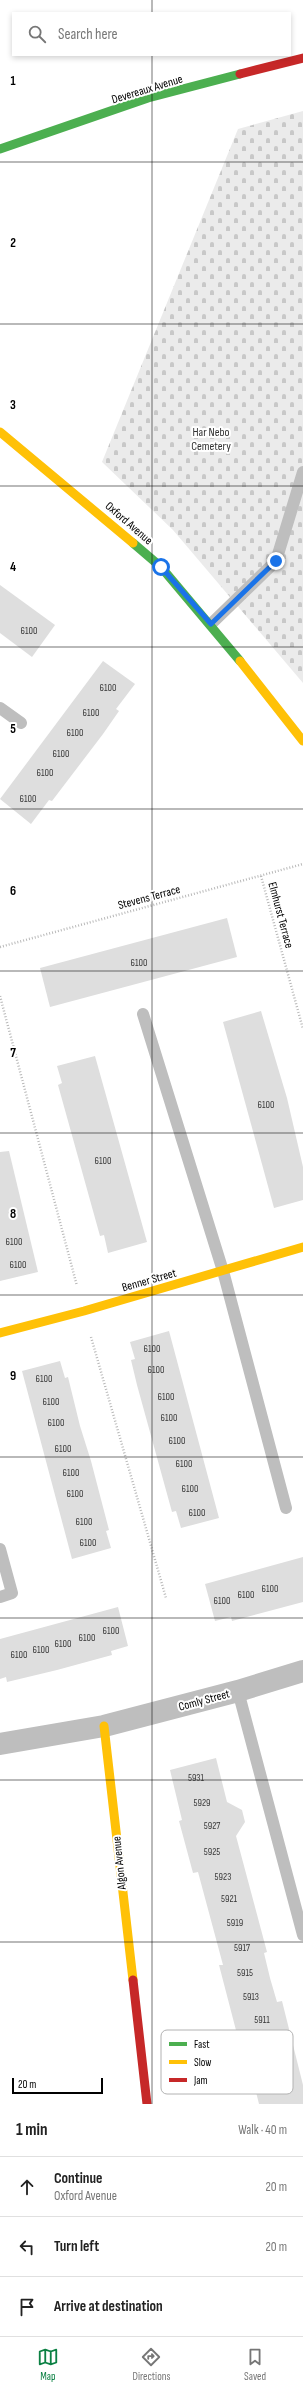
<!DOCTYPE html>
<html lang="en">
<head>
<meta charset="utf-8">
<style>
	:root { --surface:#fff; --page:#f6f6f6; --text:#222; --muted:#767676; --line:#e0e0e0; --accent:#0b8043 }
	body { margin:0; font-family:"Sofia Sans Condensed",sans-serif; background:var(--page); color:var(--text) }
	.scale { position:absolute; left:12px; bottom:10px; width:91px; box-sizing:border-box; padding-left:4px; border:2px solid #000; border-top:0; font-size:11px; line-height:14px; white-space:nowrap; color:#000; -webkit-text-stroke:3px #fff; paint-order:stroke }
	.stop { position:absolute; width:12px; height:12px; margin:-9px; border:3px solid #1a73e8; border-radius:50%; background:#fff }
	.stop.end { background:#1a73e8; border-color:#fff; box-shadow:0 1px 4px #0008 }
	.list { margin:0; padding:0; list-style:none }
	h2 { display:flex; justify-content:space-between; align-items:center; height:52px; margin:0; padding:0 16px; font-size:17px }
	h2 small { font-size:13px; font-weight:400; color:var(--muted) }
	.list li { display:grid; grid-template-columns:26px 1fr auto; gap:12px; align-items:center; box-sizing:border-box; height:60px; padding:0 16px; border-top:1px solid var(--line) }
	.list b { display:block; font-size:15px; white-space:nowrap }
	.list p { margin:0; font-size:13px; white-space:nowrap; color:var(--muted) }
	.list em { font-size:13px; font-style:normal; color:var(--muted) }
	.icon { flex:none; width:22px; height:22px; fill:none; stroke:currentColor; stroke-width:2; stroke-linecap:round; stroke-linejoin:round }
	.map { position:relative; flex:none; width:303px; height:2104px; overflow:hidden }
	.search { position:absolute; background:var(--surface); box-shadow:0 2px 6px #0003; left:12px; right:12px; top:12px; height:44px; display:flex; align-items:center; gap:10px; box-sizing:border-box; padding:0 14px; border-radius:0px; color:var(--muted); font-size:15px }
	.sheet { height:232px; background:var(--surface) }
	nav { display:flex; justify-content:space-around; align-items:center; box-sizing:border-box; height:56px; border-top:1px solid var(--line); background:var(--surface); font-size:11px; color:var(--muted) }
	nav a { display:grid; justify-items:center; gap:2px }
	nav .on { color:var(--accent) }
	.map>svg:first-child { display:block }
	.cemetery { fill:url(#cemetery-stones) }
	.building { fill:#dedede }
	.lines { fill:none; stroke-linecap:round; stroke-linejoin:round }
	.path { stroke:#b9b9b9; stroke-width:2.5; stroke-dasharray:1 2; stroke-linecap:butt }
	.lane { stroke:#bebebe; stroke-width:12 }
	.street { stroke:#bebebe; stroke-width:22 }
	.fast { stroke:#4caf50; stroke-width:9 }
	.slow { stroke:#ffc107; stroke-width:9 }
	.jam { stroke:#c62828; stroke-width:9 }
	.route { stroke:#1a73e8; stroke-width:5 }
	.grid { fill:none; stroke:#000; stroke-width:1; stroke-opacity:0.55 }
	.labels { text-anchor:middle; stroke-width:4; stroke-linejoin:round; paint-order:stroke }
	.number-label { font-size:10px; fill:#383838 }
	.street-label { font-size:12px; fill:#000; stroke:#fff }
	.park-label { font-size:12px; fill:#313131; stroke:#fff }
	.key { fill:#fff; stroke:#b2b2b2; stroke-width:1 }
	.key-label { font-size:11px; fill:#000 }
	.grid-label { font-size:13px; text-anchor:middle; font-weight:bold; fill:#000; stroke:#fff; stroke-width:4; stroke-linejoin:round; paint-order:stroke }
</style>
</head>
<body>
<div class="map">
<svg width="303" height="2104" viewBox="0 0 303 2104">
	<defs>
		<pattern id="cemetery-stones" width="16" height="16" patternUnits="userSpaceOnUse"><rect width="16" height="16" fill="#ebebeb"/><path d="M2 7V4a2 2 0 0 1 4 0v3zM10 15v-3a2 2 0 0 1 4 0v3z" fill="#c8c8c8"/></pattern>
	</defs>
	<rect width="100%" height="100%" fill="#fff"/>
	<path class="cemetery" d="M303,111V683L173,530L102,462L238,129Z"/>
	<g class="building">
		<path d="M0,585L55,625L32,657L0,633Z"/>
		<path d="M103,661L135,684L116,709L119,711L103,734L52,801L49,800L31,824L0,799Z"/>
		<path d="M227,918L237,957L50,1007L40,968Z"/>
		<path d="M261,1011L287,1098L303,1167V1200L274,1208L223,1022Z"/>
		<path d="M95,1056L147,1242L108,1253L104,1235L100,1236L58,1085L62,1083L57,1066Z"/>
		<path d="M9,1151L38,1272L0,1281V1152Z"/>
		<path d="M169,1331L219,1518L181,1528L176,1511L172,1512L137,1385L131,1360L135,1359L130,1342Z"/>
		<path d="M60,1361L65,1378L68,1377L80,1426L91,1461L109,1530L106,1531L111,1548L72,1559L22,1371Z"/>
		<path d="M303,1557V1602L232,1621L231,1617L215,1621L205,1584Z"/>
		<path d="M118,1607L128,1646L111,1651L112,1655L57,1670L7,1682L6,1677L0,1679V1639Z"/>
		<path d="M216,1758L227,1802L242,1810L245,1822L236,1836L267,1952L264,1953L270,1978L277,2002L282,2001L303,2085V2104H259L248,2060L244,2061L219,1965H223L198,1872L193,1873L179,1821L182,1820L170,1770Z"/>
	</g>
	<g class="lines">
		<g class="path">
			<path d="M261,876L303,1029"/>
			<path d="M0,947L303,864"/>
			<path d="M0,996L77,1286"/>
			<path d="M91,1337L166,1598"/>
		</g>
		<g class="lane">
			<path d="M211,624L276,561L303,472"/>
			<path d="M0,708L21,723"/>
			<path d="M143,1014L223,1271L286,1508"/>
			<path d="M0,1549L12,1593L0,1597"/>
			<path d="M238,1691L303,1935"/>
		</g>
		<path class="street" d="M0,1744L104,1726L238,1691L303,1671"/>
		<g class="fast">
			<path d="M0,149L148,98L240,74"/>
			<path d="M133,543L161,567L240,661"/>
		</g>
		<g class="slow">
			<path d="M0,432L133,543"/>
			<path d="M240,661L303,741"/>
			<path d="M0,1333L84,1311L303,1247"/>
			<path d="M104,1726L133,1980"/>
		</g>
		<g class="jam">
			<path d="M240,74L303,58"/>
			<path d="M133,1980L147,2104"/>
		</g>
	</g>
	<g class="lines">
		<path class="route" d="M161,567L211,624L276,561"/>
	</g>
	<path class="grid" d="M152,0V13M152,55V2104M0,162H303M0,324H303M0,486H303M0,647H303M0,809H303M0,971H303M0,1133H303M0,1295H303M0,1457H303M0,1618H303M0,1780H303M0,1942H303"/>
	<g class="labels">
		<g class="number-label">
			<text x="29" y="634">6100</text>
			<text x="108" y="691">6100</text>
			<text x="91" y="716">6100</text>
			<text x="75" y="736">6100</text>
			<text x="61" y="757">6100</text>
			<text x="45" y="776">6100</text>
			<text x="28" y="802">6100</text>
			<text x="139" y="966">6100</text>
			<text x="266" y="1108">6100</text>
			<text x="103" y="1164">6100</text>
			<text x="14" y="1245">6100</text>
			<text x="18" y="1268">6100</text>
			<text x="152" y="1352">6100</text>
			<text x="156" y="1373">6100</text>
			<text x="44" y="1382">6100</text>
			<text x="166" y="1400">6100</text>
			<text x="51" y="1405">6100</text>
			<text x="169" y="1421">6100</text>
			<text x="56" y="1426">6100</text>
			<text x="177" y="1444">6100</text>
			<text x="63" y="1452">6100</text>
			<text x="184" y="1467">6100</text>
			<text x="71" y="1476">6100</text>
			<text x="190" y="1492">6100</text>
			<text x="75" y="1497">6100</text>
			<text x="197" y="1516">6100</text>
			<text x="84" y="1525">6100</text>
			<text x="88" y="1546">6100</text>
			<text x="270" y="1592">6100</text>
			<text x="246" y="1598">6100</text>
			<text x="222" y="1604">6100</text>
			<text x="111" y="1634">6100</text>
			<text x="87" y="1641">6100</text>
			<text x="63" y="1647">6100</text>
			<text x="41" y="1653">6100</text>
			<text x="19" y="1658">6100</text>
			<text x="196" y="1781">5931</text>
			<text x="202" y="1806">5929</text>
			<text x="212" y="1829">5927</text>
			<text x="212" y="1855">5925</text>
			<text x="223" y="1880">5923</text>
			<text x="229" y="1902">5921</text>
			<text x="235" y="1926">5919</text>
			<text x="242" y="1951">5917</text>
			<text x="245" y="1976">5915</text>
			<text x="251" y="2000">5913</text>
			<text x="262" y="2023">5911</text>
		</g>
		<g class="street-label">
			<text transform="translate(147 89) rotate(-17)" y="4">Devereaux Avenue</text>
			<text transform="translate(129 523) rotate(41)" y="4">Oxford Avenue</text>
			<text transform="translate(149 897) rotate(-15)" y="4">Stevens Terrace</text>
			<text transform="translate(281 915) rotate(75)" y="4">Elmhurst Terrace</text>
			<text transform="translate(149 1280) rotate(-16)" y="4">Benner Street</text>
			<text transform="translate(204 1700) rotate(-15)" y="4">Comly Street</text>
			<text transform="translate(119 1863) rotate(-96)" y="4">Algon Avenue</text>
		</g>
		<g class="park-label">
			<text x="211" y="436">Har Nebo<tspan x="211" dy="14">Cemetery</tspan></text>
		</g>
	</g>
	<rect x="161" y="2030" width="132" height="64" rx="6" class="key"/>
	<rect x="169" y="2042" width="18" height="4" fill="#4caf50"/>
	<rect x="169" y="2060" width="18" height="4" fill="#ffc107"/>
	<rect x="169" y="2078" width="18" height="4" fill="#c62828"/>
	<g class="key-label">
		<text x="194" y="2048">Fast</text>
		<text x="194" y="2066">Slow</text>
		<text x="194" y="2084">Jam</text>
	</g>
	<g class="grid-label">
		<text x="13" y="85">1</text>
		<text x="13" y="247">2</text>
		<text x="13" y="409">3</text>
		<text x="13" y="571">4</text>
		<text x="13" y="733">5</text>
		<text x="13" y="895">6</text>
		<text x="13" y="1057">7</text>
		<text x="13" y="1218">8</text>
		<text x="13" y="1380">9</text>
	</g>
</svg>
<div class="scale">20 m</div>
<div class="stop" style="left:161px;top:567px"></div>
<div class="stop end" style="left:276px;top:561px"></div>
<div class="search"><svg class="icon" aria-label="search" viewBox="0 0 24 24"><circle cx="10" cy="10" r="6"/><path d="M15 15l6 6"/></svg>Search here</div>
</div>
<section class="sheet">
<h2>1 min<small>Walk · 40 m</small></h2>
<ul class="list">
<li><svg class="icon" aria-label="ahead" viewBox="0 0 24 24"><path d="M12 20V5M6 11l6-6 6 6"/></svg><div><b>Continue</b><p>Oxford Avenue</p></div><em>20 m</em></li>
<li><svg class="icon" aria-label="left" viewBox="0 0 24 24"><path d="M17 20v-9H6M10 6l-5 5 5 5"/></svg><div><b>Turn left</b></div><em>20 m</em></li>
<li><svg class="icon" aria-label="arrive" viewBox="0 0 24 24"><path d="M6 21V4h12l-3 4 3 4H6"/></svg><div><b>Arrive at destination</b></div></li>
</ul>
</section>
<nav>
<a class="on"><svg class="icon" aria-label="map" viewBox="0 0 24 24"><path d="M3 6l6-2 6 2 6-2v14l-6 2-6-2-6 2zM9 4v14M15 6v14"/></svg>Map</a>
<a><svg class="icon" aria-label="directions" viewBox="0 0 24 24"><path d="M12 3l9 9-9 9-9-9zM9 14v-3h6M13 9l2 2-2 2"/></svg>Directions</a>
<a><svg class="icon" aria-label="saved" viewBox="0 0 24 24"><path d="M7 4h10v16l-5-4-5 4z"/></svg>Saved</a>
</nav>
</body>
</html>
